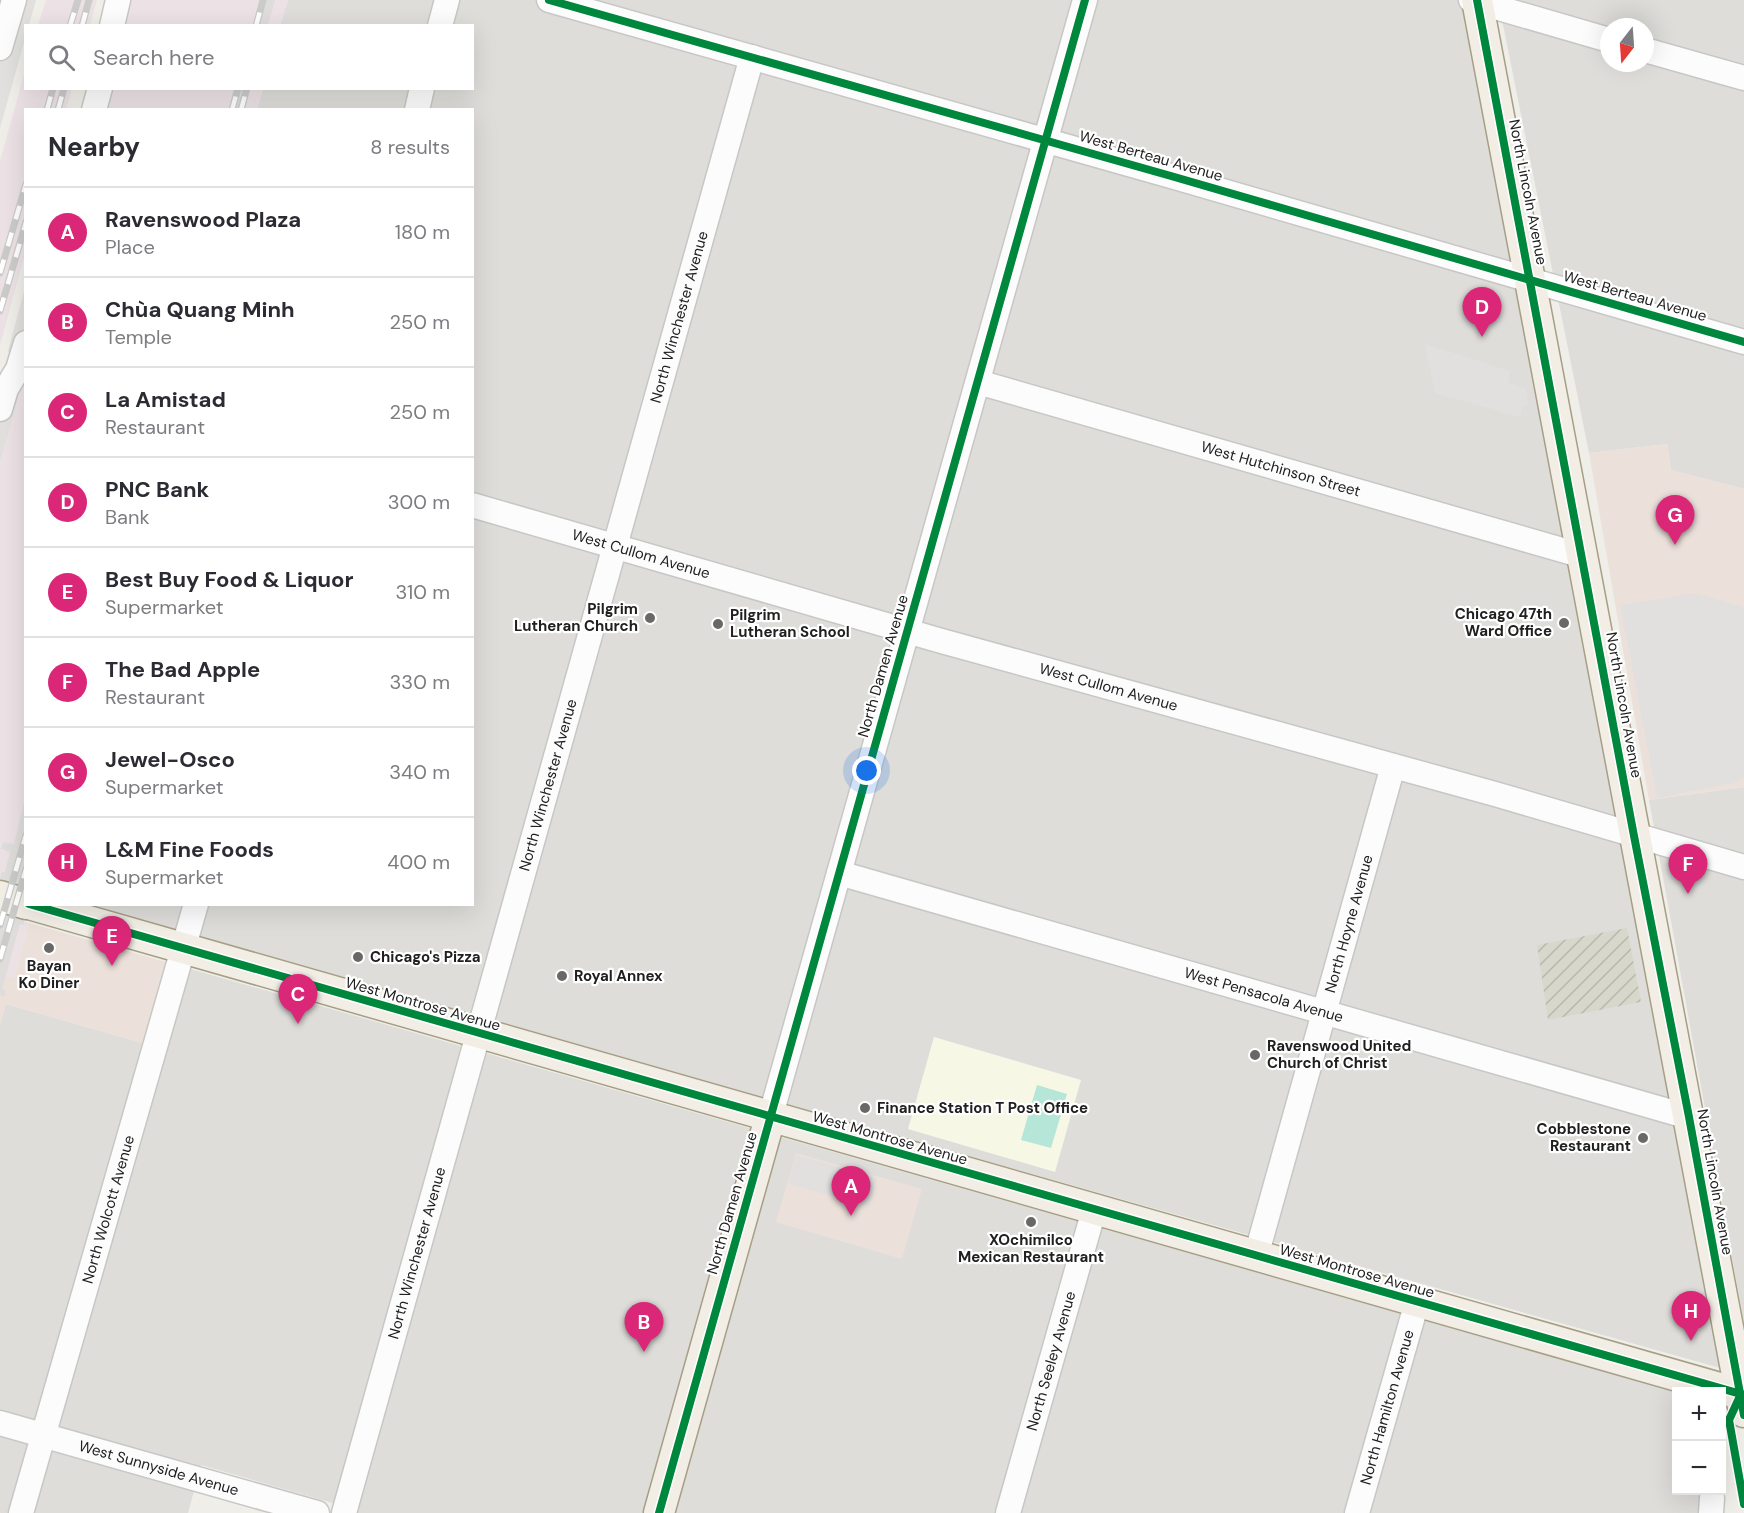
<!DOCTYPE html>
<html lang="en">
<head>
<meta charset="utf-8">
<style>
	:root { --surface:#fff; --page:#f2f2f3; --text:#2b2b33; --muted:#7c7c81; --line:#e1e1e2; --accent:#db2777 }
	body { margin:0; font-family:"DM Sans",sans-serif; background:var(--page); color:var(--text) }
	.controls { position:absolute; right:18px; bottom:18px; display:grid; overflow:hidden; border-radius:0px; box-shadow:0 6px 24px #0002 }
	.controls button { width:54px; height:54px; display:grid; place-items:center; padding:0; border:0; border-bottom:2px solid var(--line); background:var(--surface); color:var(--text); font:30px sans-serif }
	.compass { position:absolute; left:1600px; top:18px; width:54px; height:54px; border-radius:50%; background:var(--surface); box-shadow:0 6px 24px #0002; rotate:197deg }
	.you { position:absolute; left:867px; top:771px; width:21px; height:21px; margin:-15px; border:4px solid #fff; border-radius:50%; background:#1a73e8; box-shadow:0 0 0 9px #1a73e833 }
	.badge { display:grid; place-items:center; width:39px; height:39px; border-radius:50%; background:var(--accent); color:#fff; font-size:20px; font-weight:700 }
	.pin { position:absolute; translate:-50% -50px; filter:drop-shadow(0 2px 3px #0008) }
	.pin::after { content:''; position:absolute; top:32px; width:21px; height:18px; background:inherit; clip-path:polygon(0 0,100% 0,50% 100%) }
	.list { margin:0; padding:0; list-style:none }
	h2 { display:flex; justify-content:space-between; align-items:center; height:78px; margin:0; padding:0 24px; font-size:26px }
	h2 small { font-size:20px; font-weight:400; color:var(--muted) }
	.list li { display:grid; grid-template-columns:39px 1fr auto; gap:18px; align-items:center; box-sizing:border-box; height:90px; padding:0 24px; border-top:2px solid var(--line) }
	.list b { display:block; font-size:22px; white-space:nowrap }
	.list p { margin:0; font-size:20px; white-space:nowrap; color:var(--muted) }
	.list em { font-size:20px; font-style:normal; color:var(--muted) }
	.icon { flex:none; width:33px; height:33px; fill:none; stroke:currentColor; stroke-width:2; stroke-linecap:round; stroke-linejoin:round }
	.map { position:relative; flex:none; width:1744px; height:1513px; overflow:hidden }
	.search { position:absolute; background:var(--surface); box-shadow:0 6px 24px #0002; left:24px; top:24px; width:450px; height:66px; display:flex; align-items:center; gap:15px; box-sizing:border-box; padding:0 21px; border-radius:0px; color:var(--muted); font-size:22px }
	.panel { position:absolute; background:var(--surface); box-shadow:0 6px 24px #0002; left:24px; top:108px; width:450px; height:798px; border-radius:0px }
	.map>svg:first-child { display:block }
	.residential { fill:#deddda; fill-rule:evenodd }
	.commercial { fill:#ece0db }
	.industrial { fill:#ece2e6 }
	.education { fill:#f6f7e5 }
	.construction { fill:url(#construction-furrows) }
	.pitch { fill:#b5e6d7 }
	.parking { fill:#e1e0de }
	.pier { fill:#dedddb }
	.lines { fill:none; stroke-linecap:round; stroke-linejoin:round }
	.minor-casing { stroke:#c7c7c5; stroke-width:27 }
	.major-casing { stroke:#a69f85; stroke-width:33 }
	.minor { stroke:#fdfcfc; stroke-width:24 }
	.major { stroke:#f2eee6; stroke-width:30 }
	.rail-casing { stroke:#cbcbca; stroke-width:7 }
	.rail { stroke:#fff; stroke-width:4.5; stroke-dasharray:14; stroke-linecap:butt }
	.cycleway-casing { stroke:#fff; stroke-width:11 }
	.cycleway { stroke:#00873e; stroke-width:8 }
	.poi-dot { fill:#686866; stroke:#fff; stroke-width:2 }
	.labels { text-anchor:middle; stroke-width:4.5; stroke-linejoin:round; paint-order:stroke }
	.street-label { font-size:15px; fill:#202020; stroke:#fff }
	.poi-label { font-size:15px; font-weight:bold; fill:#202020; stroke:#fff; text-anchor:start }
</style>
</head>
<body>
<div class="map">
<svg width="1744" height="1513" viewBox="0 0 1744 1513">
	<defs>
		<pattern id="construction-furrows" width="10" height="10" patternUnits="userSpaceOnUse" patternTransform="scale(1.5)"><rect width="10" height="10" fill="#d7d8cb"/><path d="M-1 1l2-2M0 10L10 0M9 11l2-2" fill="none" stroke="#b8b9ae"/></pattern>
	</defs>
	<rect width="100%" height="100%" fill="#efeee9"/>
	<g class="residential">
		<path d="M288,0H1466L1720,1368L81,905L472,904V110L257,109L263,89L472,88V26L280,25Z"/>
		<path d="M1498,0H1744V489L1671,470L1667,444L1589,453ZM1609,27H1645V63H1609Z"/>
		<path d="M1744,787V1323L1649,800Z"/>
		<path d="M166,962L1676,1392V1490L1718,1491L1711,1513H357V1510L201,1465L188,1513H0V1025L6,1004L143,1043Z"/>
	</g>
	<g class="commercial">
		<path d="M1667,444L1671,470L1744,489V787L1649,800L1589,453Z"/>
		<path d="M29,923L166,962L143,1043L6,1004L0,1025V975L14,978Z"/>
		<path d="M796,1153L922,1189L902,1259L776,1222Z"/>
	</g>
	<g class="industrial">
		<path d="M46,0H97L90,25H38Z"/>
		<path d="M123,0H288L280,25L116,26Z"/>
		<path d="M25,71L26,88L72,89L66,109L26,110L25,254L0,345V161Z"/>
		<path d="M105,89H263L257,109L99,110Z"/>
		<path d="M25,374V889L0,881V429Z"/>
		<path d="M0,914L29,923L14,978L0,975Z"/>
	</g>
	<path class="education" d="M934,1037L1081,1080L1055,1172L908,1129Z"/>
	<path class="construction" d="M1627,928L1641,1002L1548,1020L1537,945Z"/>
	<path class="pitch" d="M1037,1085L1067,1094L1051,1148L1021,1140Z"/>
	<g class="parking">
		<path d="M0,0H36L29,25L26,26L25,39L0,128Z"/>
		<path d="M25,288V371L8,351Z"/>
		<path d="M1425,344L1510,371L1508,383L1526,389L1528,405L1523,406L1520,417L1435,393Z"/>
		<path d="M18,398L0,462V409L2,403Z"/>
		<path d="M1696,593L1744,607V778L1734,783L1657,798L1620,605Z"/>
		<path d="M796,1155L877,1178L869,1206L788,1184Z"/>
	</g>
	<g class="pier">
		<path d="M260,0H275L268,25H253Z"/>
		<path d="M235,89H250L244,109H229Z"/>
		<path d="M25,798V917L23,925L20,924L2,989L6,990L4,997L0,995V889L2,882L0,879L2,872H5L10,852L1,849L3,842L14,844Z"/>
	</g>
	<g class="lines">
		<g class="minor-casing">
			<g id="minor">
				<path d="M549,0L1171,176L1744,342"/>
				<path d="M1471,0L1609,40"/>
				<path d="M112,26L118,0"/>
				<path d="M440,26L447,0"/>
				<path d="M0,48L14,0"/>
				<path d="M1645,50L1744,78"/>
				<path d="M94,110L100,88"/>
				<path d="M417,110L422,88"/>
				<path id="s1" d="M978,382L1583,556"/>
				<path d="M0,409L6,389L18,369L26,343"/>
				<path id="s2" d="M472,505L938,640L1495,794L1744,867"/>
				<path id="s3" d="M839,873L1689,1117"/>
				<path d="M770,1118L1085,0"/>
				<path id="s4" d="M1256,1256L1393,766"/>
				<path id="s5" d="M0,1423L317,1513"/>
				<path id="s6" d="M21,1513L196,904"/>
				<path id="s7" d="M344,1513L752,57"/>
				<path id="s8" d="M1008,1513L1094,1210"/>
				<path id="s9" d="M1357,1513L1417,1302"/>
				<path d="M1711,1513L1712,1498"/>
			</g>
		</g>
		<g class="major-casing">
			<g id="major">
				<path d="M1477,0L1744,1412"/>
				<path d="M0,896L26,904"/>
				<path d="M29,904L1744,1395"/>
				<path d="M659,1513L770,1118"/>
			</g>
		</g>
		<use href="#minor" class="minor"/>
		<use href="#major" class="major"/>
		<g class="rail-casing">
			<g id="rail">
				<path d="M70,26L78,0"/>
				<path d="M82,26L89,0"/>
				<path d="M256,26L263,0"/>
				<path d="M47,110L53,88"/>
				<path d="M58,110L64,88"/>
				<path d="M232,110L238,88"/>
				<path d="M241,110L247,88"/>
				<path d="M0,273L26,184"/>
				<path d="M0,311L26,222"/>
				<path d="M0,925L26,835"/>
				<path d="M0,959L26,869"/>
			</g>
		</g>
		<use href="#rail" class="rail"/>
		<g class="cycleway-casing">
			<g id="cycleway">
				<path d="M549,0L1171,176L1744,342"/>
				<path d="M1477,0L1634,836L1689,1117L1744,1415"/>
				<path d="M29,904L1744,1395"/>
				<path d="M1741,1394L1729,1420L1744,1504"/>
				<path d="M659,1513L1085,0"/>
			</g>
		</g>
		<use href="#cycleway" class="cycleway"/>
	</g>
	<g class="poi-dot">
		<circle cx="650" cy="618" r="6"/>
		<circle cx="1564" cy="623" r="6"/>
		<circle cx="718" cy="624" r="6"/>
		<circle cx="49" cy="948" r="6"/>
		<circle cx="358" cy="957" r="6"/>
		<circle cx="562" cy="976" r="6"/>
		<circle cx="1255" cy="1055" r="6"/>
		<circle cx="865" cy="1108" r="6"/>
		<circle cx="1643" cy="1138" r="6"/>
		<circle cx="1031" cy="1222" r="6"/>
	</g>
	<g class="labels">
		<g class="street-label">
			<text transform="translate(1151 156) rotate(16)" y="5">West Berteau Avenue</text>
			<text transform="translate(1528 192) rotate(79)" y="5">North Lincoln Avenue</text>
			<text transform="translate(1635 296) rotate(16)" y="5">West Berteau Avenue</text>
			<text dy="5" stroke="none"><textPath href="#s7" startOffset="1242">North Winchester Avenue</textPath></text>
			<text dy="5" stroke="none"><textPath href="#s1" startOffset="315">West Hutchinson Street</textPath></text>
			<text dy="5" stroke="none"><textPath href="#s2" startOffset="176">West Cullom Avenue</textPath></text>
			<text transform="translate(883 666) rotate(-74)" y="5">North Damen Avenue</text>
			<text dy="5" stroke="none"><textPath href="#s2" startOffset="662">West Cullom Avenue</textPath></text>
			<text transform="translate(1624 705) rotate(80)" y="5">North Lincoln Avenue</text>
			<text dy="5" stroke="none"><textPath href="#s7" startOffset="756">North Winchester Avenue</textPath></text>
			<text dy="5" stroke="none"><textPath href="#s4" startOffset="345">North Hoyne Avenue</textPath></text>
			<text dy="5" stroke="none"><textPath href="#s3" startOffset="442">West Pensacola Avenue</textPath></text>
			<text transform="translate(423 1004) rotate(16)" y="5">West Montrose Avenue</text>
			<text transform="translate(890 1138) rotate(16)" y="5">West Montrose Avenue</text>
			<text transform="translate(1715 1182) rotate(80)" y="5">North Lincoln Avenue</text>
			<text transform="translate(732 1203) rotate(-74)" y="5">North Damen Avenue</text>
			<text dy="5" stroke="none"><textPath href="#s6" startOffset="316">North Wolcott Avenue</textPath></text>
			<text dy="5" stroke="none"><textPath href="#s7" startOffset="270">North Winchester Avenue</textPath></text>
			<text transform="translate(1357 1271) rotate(16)" y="5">West Montrose Avenue</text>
			<text dy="5" stroke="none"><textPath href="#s8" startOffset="158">North Seeley Avenue</textPath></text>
			<text dy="5" stroke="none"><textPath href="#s9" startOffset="110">North Hamilton Avenue</textPath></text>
			<text dy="5" stroke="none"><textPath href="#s5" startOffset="165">West Sunnyside Avenue</textPath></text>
		</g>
		<g class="poi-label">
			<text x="638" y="614" text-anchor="end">Pilgrim<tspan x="638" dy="17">Lutheran Church</tspan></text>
			<text x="1552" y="619" text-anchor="end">Chicago 47th<tspan x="1552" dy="17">Ward Office</tspan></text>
			<text x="730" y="620">Pilgrim<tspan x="730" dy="17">Lutheran School</tspan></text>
			<text x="370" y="962">Chicago's Pizza</text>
			<text x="49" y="971" text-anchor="middle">Bayan<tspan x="49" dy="17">Ko Diner</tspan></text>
			<text x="574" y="981">Royal Annex</text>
			<text x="1267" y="1051">Ravenswood United<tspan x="1267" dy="17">Church of Christ</tspan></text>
			<text x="877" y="1113">Finance Station T Post Office</text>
			<text x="1631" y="1134" text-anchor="end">Cobblestone<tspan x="1631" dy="17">Restaurant</tspan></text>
			<text x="1031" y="1245" text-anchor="middle">XOchimilco<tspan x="1031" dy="17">Mexican Restaurant</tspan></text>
		</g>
	</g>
</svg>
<div class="controls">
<button>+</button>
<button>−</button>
</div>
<svg class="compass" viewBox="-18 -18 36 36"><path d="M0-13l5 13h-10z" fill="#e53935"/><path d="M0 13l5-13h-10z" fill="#7c7c81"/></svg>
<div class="you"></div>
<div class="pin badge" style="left:851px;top:1216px">A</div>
<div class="pin badge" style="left:644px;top:1352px">B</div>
<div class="pin badge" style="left:298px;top:1024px">C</div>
<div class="pin badge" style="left:1482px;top:337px">D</div>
<div class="pin badge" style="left:112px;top:966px">E</div>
<div class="pin badge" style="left:1688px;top:894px">F</div>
<div class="pin badge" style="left:1675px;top:545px">G</div>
<div class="pin badge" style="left:1691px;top:1341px">H</div>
<div class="search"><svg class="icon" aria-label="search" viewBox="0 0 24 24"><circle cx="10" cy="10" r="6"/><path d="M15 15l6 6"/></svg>Search here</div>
<section class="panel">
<h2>Nearby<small>8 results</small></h2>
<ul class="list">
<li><span class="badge">A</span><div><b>Ravenswood Plaza</b><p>Place</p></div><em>180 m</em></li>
<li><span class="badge">B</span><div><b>Chùa Quang Minh</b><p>Temple</p></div><em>250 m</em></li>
<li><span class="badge">C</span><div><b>La Amistad</b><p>Restaurant</p></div><em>250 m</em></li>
<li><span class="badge">D</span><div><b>PNC Bank</b><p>Bank</p></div><em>300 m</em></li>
<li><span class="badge">E</span><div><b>Best Buy Food &amp; Liquor</b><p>Supermarket</p></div><em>310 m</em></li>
<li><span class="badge">F</span><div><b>The Bad Apple</b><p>Restaurant</p></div><em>330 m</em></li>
<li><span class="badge">G</span><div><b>Jewel-Osco</b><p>Supermarket</p></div><em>340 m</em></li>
<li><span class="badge">H</span><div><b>L&amp;M Fine Foods</b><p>Supermarket</p></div><em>400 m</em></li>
</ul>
</section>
</div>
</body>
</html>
